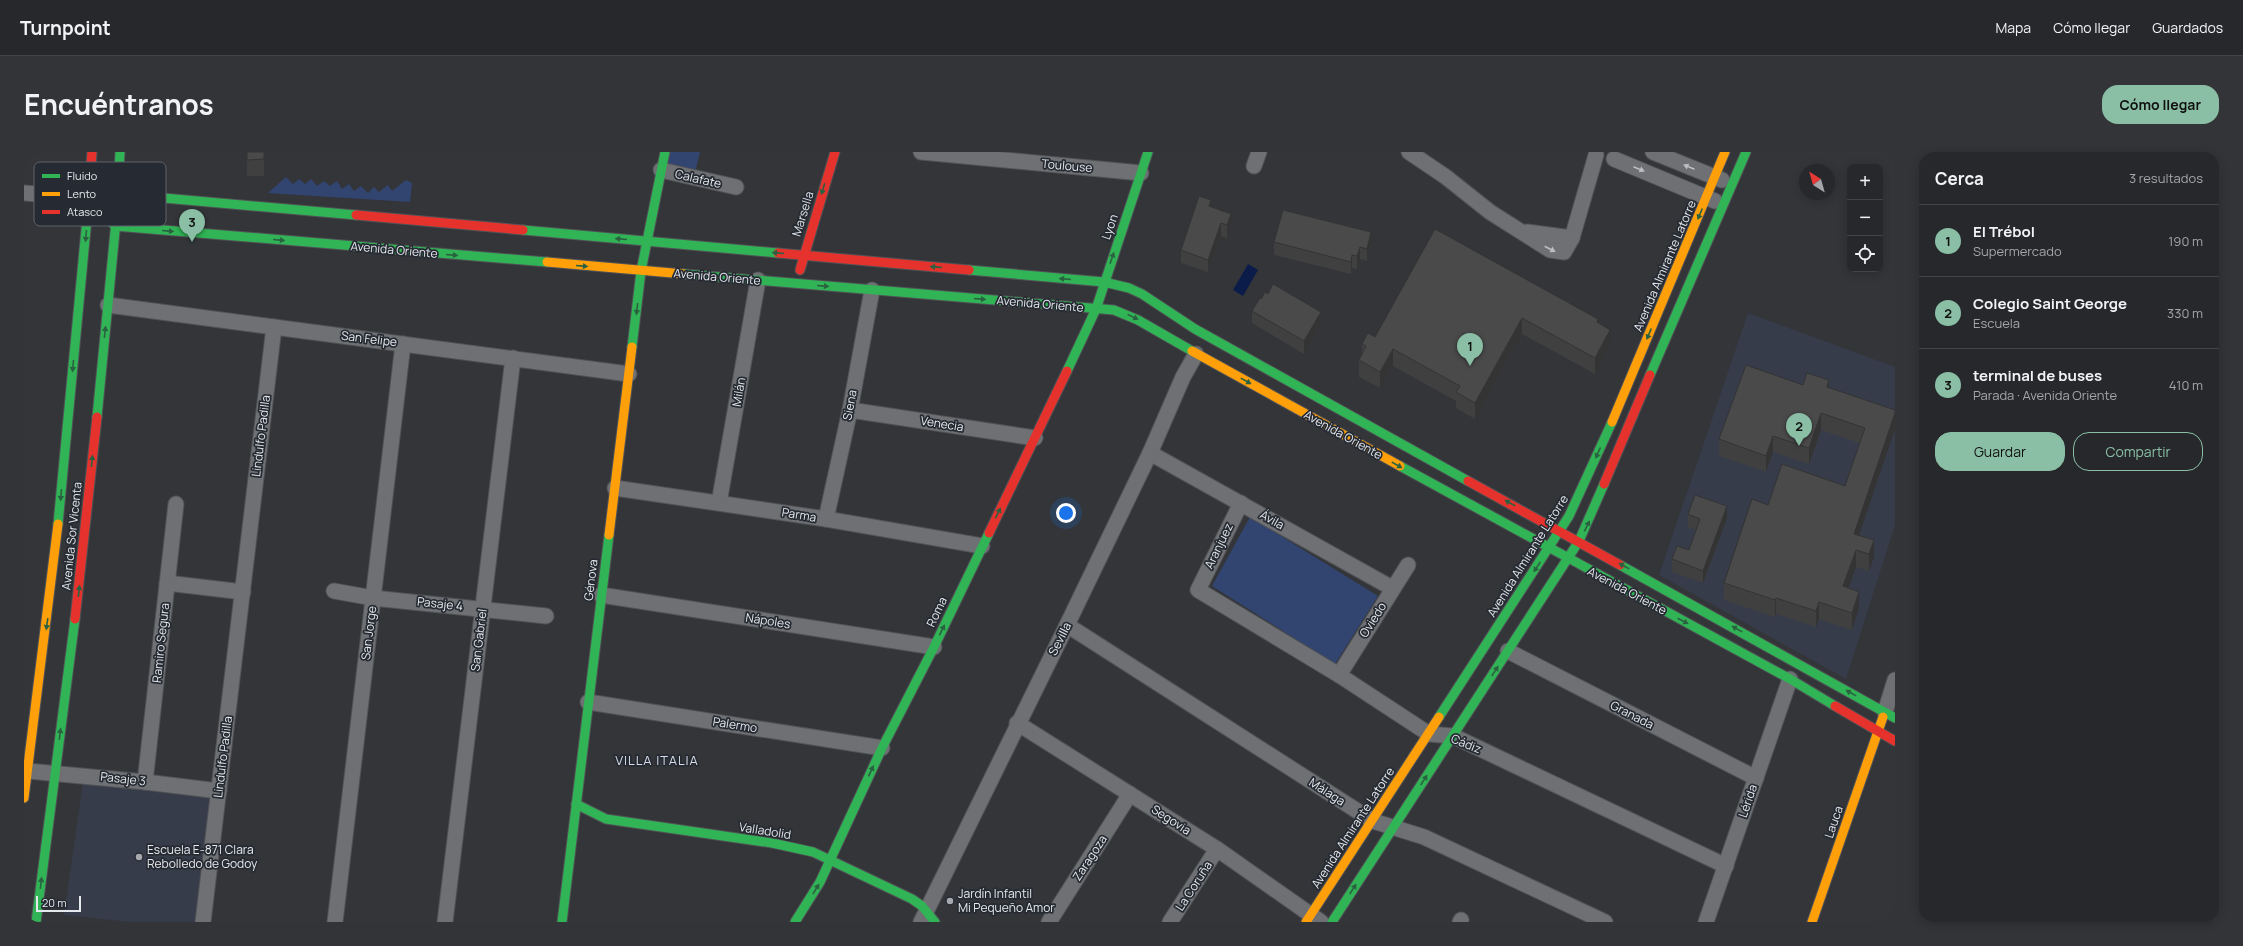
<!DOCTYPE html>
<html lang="es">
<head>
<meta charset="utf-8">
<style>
	:root { --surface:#26282b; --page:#323437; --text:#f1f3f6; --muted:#a4a6a9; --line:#424447; --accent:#8abfa5 }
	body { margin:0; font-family:Manrope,sans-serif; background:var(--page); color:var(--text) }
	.controls { position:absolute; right:12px; top:12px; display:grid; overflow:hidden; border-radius:8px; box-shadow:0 2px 10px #0003 }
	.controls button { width:36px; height:36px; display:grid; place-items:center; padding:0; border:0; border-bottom:1px solid var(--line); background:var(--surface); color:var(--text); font:20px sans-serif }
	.compass { position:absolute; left:1775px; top:12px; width:36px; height:36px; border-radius:50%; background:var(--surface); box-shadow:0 2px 10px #0003; rotate:323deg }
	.scale { position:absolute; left:12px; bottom:10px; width:45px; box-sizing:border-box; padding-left:4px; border:2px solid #e5e8ed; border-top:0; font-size:11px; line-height:14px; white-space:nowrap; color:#e5e8ed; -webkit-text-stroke:3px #262a32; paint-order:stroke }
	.you { position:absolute; left:1042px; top:361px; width:14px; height:14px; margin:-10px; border:3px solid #fff; border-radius:50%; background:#1a73e8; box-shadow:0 0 0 6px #1a73e833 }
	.badge { display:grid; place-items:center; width:26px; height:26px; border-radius:50%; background:var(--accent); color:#111; font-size:13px; font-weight:700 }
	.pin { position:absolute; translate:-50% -33px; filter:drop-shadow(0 1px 2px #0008) }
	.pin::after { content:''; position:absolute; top:21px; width:14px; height:12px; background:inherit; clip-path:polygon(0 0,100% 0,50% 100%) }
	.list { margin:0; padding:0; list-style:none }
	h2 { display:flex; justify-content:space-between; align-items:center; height:52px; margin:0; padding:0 16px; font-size:17px }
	h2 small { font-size:13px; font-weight:400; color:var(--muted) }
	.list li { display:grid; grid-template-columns:26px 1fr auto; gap:12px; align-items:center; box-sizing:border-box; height:72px; padding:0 16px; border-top:1px solid var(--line) }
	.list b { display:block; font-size:15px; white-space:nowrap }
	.list p { margin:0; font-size:13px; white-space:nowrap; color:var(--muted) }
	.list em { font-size:13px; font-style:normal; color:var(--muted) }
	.actions { display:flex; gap:8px; padding:12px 16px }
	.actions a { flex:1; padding:9px 0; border:1px solid var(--accent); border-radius:16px; text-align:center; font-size:14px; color:var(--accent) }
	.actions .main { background:var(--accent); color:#111 }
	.icon { flex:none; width:22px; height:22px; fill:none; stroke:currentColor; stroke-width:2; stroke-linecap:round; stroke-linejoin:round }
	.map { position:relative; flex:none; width:1871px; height:770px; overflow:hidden; border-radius:16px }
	header { display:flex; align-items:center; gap:24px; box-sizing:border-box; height:56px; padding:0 20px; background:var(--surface); border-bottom:1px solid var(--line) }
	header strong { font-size:19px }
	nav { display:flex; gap:22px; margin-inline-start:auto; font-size:14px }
	.intro { display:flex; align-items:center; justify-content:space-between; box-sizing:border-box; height:96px; padding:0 24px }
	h1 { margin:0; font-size:28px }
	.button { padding:10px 18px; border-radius:16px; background:var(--accent); color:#111; font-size:14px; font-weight:700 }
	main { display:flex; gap:24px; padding:0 24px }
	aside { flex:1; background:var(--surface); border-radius:16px; box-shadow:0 2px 10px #0003 }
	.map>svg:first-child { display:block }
	.built { fill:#363c49 }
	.green { fill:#324570 }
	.water { fill:#0b1c4a }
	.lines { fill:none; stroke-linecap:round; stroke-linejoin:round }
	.street-casing { stroke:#505256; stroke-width:17 }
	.fast-casing { stroke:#505256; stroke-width:11 }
	.slow-casing { stroke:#505256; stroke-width:11 }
	.jam-casing { stroke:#505256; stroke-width:11 }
	.street { stroke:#6e7073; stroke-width:15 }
	.fast { stroke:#30b455; stroke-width:9 }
	.slow { stroke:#ff9f0a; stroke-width:9 }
	.jam { stroke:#e5322d; stroke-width:9 }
	.wall { fill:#404040 }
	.shaded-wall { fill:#343434 }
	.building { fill:#4a4a4b; stroke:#343434 }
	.oneway { fill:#bbbec2 }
	.oneway2 { fill:#2a6140 }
	.poi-dot { fill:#a7a9ae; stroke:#262a32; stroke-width:1.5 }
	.labels { text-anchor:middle; stroke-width:3.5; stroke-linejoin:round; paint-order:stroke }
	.street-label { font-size:12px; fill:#e5e8ed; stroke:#262a32 }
	.poi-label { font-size:12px; fill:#e5e8ed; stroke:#262a32; text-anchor:start }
	.neighbourhood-label { font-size:13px; letter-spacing:1px; fill:#d7dde8; stroke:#262a32 }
	.key { fill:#262a32; stroke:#5f636a; stroke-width:1 }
	.key-label { font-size:11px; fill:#e5e8ed }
</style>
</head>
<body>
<header>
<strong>Turnpoint</strong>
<nav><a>Mapa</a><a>Cómo llegar</a><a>Guardados</a></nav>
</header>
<div class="intro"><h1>Encuéntranos</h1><a class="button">Cómo llegar</a></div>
<main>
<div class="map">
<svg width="1871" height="770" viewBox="0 0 1871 770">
	<rect width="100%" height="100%" fill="#333539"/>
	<g class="built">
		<path d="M1724,161L1871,215V373L1822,527L1635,423Z"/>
		<path d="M59,630L190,647L173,770H105L40,763Z"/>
	</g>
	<g class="green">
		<path d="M645,0H676L671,21L643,13Z"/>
		<path d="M262,25L269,32L275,27L281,32L287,27L293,34L300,29L306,34L313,29L318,37L325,32L330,39L337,34L344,41L350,35L355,40L364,33L368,39L382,28L388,31L386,50L244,41Z"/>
		<path d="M1226,365L1354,444L1311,512L1188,434Z"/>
	</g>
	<path class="water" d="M1224,112L1234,118L1219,144L1209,138Z"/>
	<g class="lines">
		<g class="street-casing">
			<g id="street">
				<path d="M897,0L1117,21"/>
				<path d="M1385,0L1422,25L1466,60L1526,98L1540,100L1548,86L1572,3"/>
				<path d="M1629,0L1698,28"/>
				<path d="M1590,7L1691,49"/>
				<path d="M1230,14L1235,0"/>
				<path d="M637,18L712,35"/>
				<path d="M0,41L65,46"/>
				<path d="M1503,80L1548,86"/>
				<path d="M84,153L605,222"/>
				<path d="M826,258L1011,286"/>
				<path d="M1126,301L1368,436"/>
				<path d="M591,336L802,367L958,394"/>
				<path d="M695,351L734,128"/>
				<path d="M1217,351L1174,438L1315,523L1405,582L1429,584L1702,714"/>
				<path d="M802,367L826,258L848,138"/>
				<path d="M143,431L219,440"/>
				<path d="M310,439L349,446L522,464"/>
				<path d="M577,443L910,495"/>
				<path d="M1043,473L1349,669L1400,685L1581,770"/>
				<path d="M1484,499L1732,626"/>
				<path d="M1315,523L1384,413"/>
				<path d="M564,550L858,596"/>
				<path d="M1861,560L1871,528"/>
				<path d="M993,571L1193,697L1297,770"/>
				<path d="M4,619L121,630L195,639"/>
				<path d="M121,630L152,352"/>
				<path d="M179,770L250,175"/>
				<path d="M311,770L379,192"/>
				<path d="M421,770L489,206"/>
				<path d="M897,770L1043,473L1126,301L1159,225L1172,202"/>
				<path d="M1025,770L1106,642"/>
				<path d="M1146,770L1193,697"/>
				<path d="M1436,770L1437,768"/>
				<path d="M1682,770L1766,527"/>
			</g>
		</g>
		<g class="fast-casing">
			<g id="fast">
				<path d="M75,45L106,43L332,63"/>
				<path d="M65,46L91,74L523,110"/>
				<path d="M499,78L754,101"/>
				<path d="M945,118L1080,130L1105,136L1118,142L1171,177L1444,329"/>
				<path d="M660,122L1090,158L1114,168L1168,199"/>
				<path d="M608,195L617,119L641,0"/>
				<path d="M1043,219L1072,157L1124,0"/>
				<path d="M1626,223L1722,0"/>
				<path d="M73,265L93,59L96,0"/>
				<path d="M1376,314L1766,527L1811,554"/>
				<path d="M34,372L64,56"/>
				<path d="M1596,413L1871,566"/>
				<path d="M1415,565L1545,364L1588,270"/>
				<path d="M552,652L582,667L748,691L789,700L888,747L898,754L911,770"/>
				<path d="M12,770L51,467"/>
				<path d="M538,770L585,383"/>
				<path d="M771,770L796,730L858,596L910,495L965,381"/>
				<path d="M1308,770L1555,389L1580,332"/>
			</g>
		</g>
		<g class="slow-casing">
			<g id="slow">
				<path d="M523,110L660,122"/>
				<path d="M1168,199L1376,314"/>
				<path d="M1588,270L1701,0"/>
				<path d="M585,383L608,195"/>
				<path d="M0,646L34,372"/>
				<path d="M1282,770L1415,565"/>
				<path d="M1788,770L1859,565"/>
			</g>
		</g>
		<g class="jam-casing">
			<g id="jam">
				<path d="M64,56L68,0"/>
				<path d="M332,63L499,78"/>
				<path d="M754,101L945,118"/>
				<path d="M776,118L811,0"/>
				<path d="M1444,329L1596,413"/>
				<path d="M1580,332L1626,223"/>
				<path d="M965,381L1043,219"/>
				<path d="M51,467L73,265"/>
				<path d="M1811,554L1871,589"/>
			</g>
		</g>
		<use href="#street" class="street"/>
		<use href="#fast" class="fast"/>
		<use href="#slow" class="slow"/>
		<use href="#jam" class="jam"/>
	</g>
	<g class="wall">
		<path d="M223,0H241L240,24H223Z"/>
		<path d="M1187,55L1207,74L1203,86L1197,84L1184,120L1157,111V98Z"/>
		<path d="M1411,77L1586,194L1571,222L1498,182L1451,267L1432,256V249L1369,214L1356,236L1335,225V208L1338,203V192L1351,185Z"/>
		<path d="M1250,90L1347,93L1343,109L1336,107L1333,117L1328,116L1327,122L1250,103Z"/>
		<path d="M1228,159L1297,173L1280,202L1228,171Z"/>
		<path d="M1779,233L1805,236L1871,277L1835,383L1850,405L1845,419L1832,415L1824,436L1835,456L1828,478L1795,467L1792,475L1752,462L1751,465L1700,448V431L1744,353L1821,334L1836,291L1797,278L1785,312L1749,300L1742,320L1695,304V287Z"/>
		<path d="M1664,362L1703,366L1679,431L1648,420V407L1665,398L1672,378L1664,375Z"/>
	</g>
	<g class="shaded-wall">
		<path d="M240,0H241L240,24Z"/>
		<path d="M1207,62V74L1203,86V73Z"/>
		<path d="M1197,71V84L1184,120V108Z"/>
		<path d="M1347,80V93L1343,109V97Z"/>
		<path d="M1336,95V107L1333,117V104Z"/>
		<path d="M1328,103V116L1327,122V110Z"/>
		<path d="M1297,160V173L1280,202V189Z"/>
		<path d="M1498,166V182L1451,267V251Z"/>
		<path d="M1586,178V194L1571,222V206Z"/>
		<path d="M1369,197V214L1356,236V220Z"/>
		<path d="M1805,228V245L1803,235Z"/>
		<path d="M1797,261V278L1785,312V296Z"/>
		<path d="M1871,261V277L1830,398V382Z"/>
		<path d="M1749,284V300L1742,320V304Z"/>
		<path d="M1703,354V366L1679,431V419Z"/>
		<path d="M1850,388V405L1845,419V402Z"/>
		<path d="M1832,398V415L1819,451V434Z"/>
		<path d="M1835,440V456L1828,478V461Z"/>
		<path d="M1752,446V462L1751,465V448Z"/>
		<path d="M1795,450V467L1792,475V459Z"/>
	</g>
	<g class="building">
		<path d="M223,0H240V7L223,8Z"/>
		<path d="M1175,44L1187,48L1185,54L1207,62L1203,73L1197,71L1184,108L1157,98Z"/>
		<path d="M1259,58L1347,80L1343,97L1336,95L1333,104L1328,103L1327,110L1250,90Z"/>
		<path d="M1411,77L1574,167L1573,170L1586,178L1571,206L1498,166L1451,251L1432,240L1436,234L1369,197L1356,220L1335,208L1342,194L1338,192L1344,181L1351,185Z"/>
		<path d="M1249,132L1297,160L1280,189L1228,159L1236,146L1237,147L1241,140L1244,142Z"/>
		<path d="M1722,213L1779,233L1783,221L1805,228L1803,235L1871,258V261L1830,382L1850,388L1845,402L1832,398L1819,434L1835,440L1828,461L1795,450L1792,459L1752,446L1751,448L1700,431L1728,347L1744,353L1758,312L1821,334L1841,276L1797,261L1785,296L1749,284L1742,304L1695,287Z"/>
		<path d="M1671,343L1703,354L1679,419L1648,407L1653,394L1665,398L1676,367L1664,362Z"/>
	</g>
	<defs><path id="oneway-solid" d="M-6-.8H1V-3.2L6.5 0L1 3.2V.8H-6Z"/></defs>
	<g class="oneway">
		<use href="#oneway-solid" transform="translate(1665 15) rotate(-157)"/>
		<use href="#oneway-solid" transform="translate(1615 17) rotate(23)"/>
		<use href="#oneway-solid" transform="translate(1526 97) rotate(27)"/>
	</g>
	<g class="oneway2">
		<use href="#oneway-solid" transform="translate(799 37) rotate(107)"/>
		<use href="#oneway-solid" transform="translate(1676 62) rotate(113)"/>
		<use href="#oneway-solid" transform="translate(144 79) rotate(5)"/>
		<use href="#oneway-solid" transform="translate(62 84) rotate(95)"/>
		<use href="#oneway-solid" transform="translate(597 87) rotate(-175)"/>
		<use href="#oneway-solid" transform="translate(255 88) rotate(5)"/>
		<use href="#oneway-solid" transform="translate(754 101) rotate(-175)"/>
		<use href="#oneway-solid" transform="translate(428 103) rotate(5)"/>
		<use href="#oneway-solid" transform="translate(1088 106) rotate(-71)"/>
		<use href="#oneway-solid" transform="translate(558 114) rotate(5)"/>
		<use href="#oneway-solid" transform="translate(912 115) rotate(-175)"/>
		<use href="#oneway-solid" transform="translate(1041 127) rotate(-175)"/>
		<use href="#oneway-solid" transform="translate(799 134) rotate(5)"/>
		<use href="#oneway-solid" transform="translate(956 147) rotate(5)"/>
		<use href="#oneway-solid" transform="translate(613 157) rotate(97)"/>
		<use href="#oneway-solid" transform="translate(1109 165) rotate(26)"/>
		<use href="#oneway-solid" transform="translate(81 180) rotate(-84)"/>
		<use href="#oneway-solid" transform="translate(1625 182) rotate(113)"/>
		<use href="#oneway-solid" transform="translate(49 214) rotate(95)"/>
		<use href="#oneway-solid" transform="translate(1222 229) rotate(29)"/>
		<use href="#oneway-solid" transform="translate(1574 301) rotate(114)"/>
		<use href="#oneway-solid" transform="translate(68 309) rotate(-84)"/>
		<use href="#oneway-solid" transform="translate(1373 313) rotate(29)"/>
		<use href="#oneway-solid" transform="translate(37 343) rotate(95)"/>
		<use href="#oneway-solid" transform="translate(1486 351) rotate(-151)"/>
		<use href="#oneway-solid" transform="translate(974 361) rotate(-64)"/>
		<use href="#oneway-solid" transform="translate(1563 374) rotate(-64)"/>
		<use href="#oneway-solid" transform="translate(1600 414) rotate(-151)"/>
		<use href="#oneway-solid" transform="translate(1513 415) rotate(123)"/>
		<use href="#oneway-solid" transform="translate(55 439) rotate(-83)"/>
		<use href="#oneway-solid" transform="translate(1659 469) rotate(28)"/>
		<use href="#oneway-solid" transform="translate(23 472) rotate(98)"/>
		<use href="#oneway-solid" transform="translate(1713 477) rotate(-151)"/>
		<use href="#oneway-solid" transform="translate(918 478) rotate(-64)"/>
		<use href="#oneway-solid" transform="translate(1471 519) rotate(-57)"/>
		<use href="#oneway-solid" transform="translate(1827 541) rotate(-151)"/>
		<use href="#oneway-solid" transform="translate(36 582) rotate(-83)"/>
		<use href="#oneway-solid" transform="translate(847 619) rotate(-65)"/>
		<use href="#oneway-solid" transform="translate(1400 628) rotate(-57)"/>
		<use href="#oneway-solid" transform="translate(17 731) rotate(-83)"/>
		<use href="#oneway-solid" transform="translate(792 737) rotate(-59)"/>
		<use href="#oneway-solid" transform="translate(1329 737) rotate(-57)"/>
	</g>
	<g class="poi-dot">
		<circle cx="115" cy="705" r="4"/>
		<circle cx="926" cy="749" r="4"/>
	</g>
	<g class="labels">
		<g class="street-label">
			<text transform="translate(1043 14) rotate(5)" y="4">Toulouse</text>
			<text transform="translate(674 27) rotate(13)" y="4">Calafate</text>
			<text transform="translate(779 62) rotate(-73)" y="4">Marsella</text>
			<text transform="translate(1086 75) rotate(-71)" y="4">Lyon</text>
			<text transform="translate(370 98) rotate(5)" y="4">Avenida Oriente</text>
			<text transform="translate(1641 114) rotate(-67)" y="4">Avenida Almirante Latorre</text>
			<text transform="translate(693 125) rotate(5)" y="4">Avenida Oriente</text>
			<text transform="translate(1016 152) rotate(5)" y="4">Avenida Oriente</text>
			<text transform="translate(345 187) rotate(7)" y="4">San Felipe</text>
			<text transform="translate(715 240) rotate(-80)" y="4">Milán</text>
			<text transform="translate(826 253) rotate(-79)" y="4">Siena</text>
			<text transform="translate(918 272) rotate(9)" y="4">Venecia</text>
			<text transform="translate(1319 283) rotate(29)" y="4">Avenida Oriente</text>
			<text transform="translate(237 284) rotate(-83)" y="4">Lindulfo Padilla</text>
			<text transform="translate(775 363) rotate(9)" y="4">Parma</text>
			<text transform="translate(1248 368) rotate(29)" y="4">Ávila</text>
			<text transform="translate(48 384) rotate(-84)" y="4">Avenida Sor Vicenta</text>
			<text transform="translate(1195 394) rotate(-64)" y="4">Aranjuez</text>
			<text transform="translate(1504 404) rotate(-58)" y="4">Avenida Almirante Latorre</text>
			<text transform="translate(567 428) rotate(-83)" y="4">Génova</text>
			<text transform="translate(1603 439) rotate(28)" y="4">Avenida Oriente</text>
			<text transform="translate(416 452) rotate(6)" y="4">Pasaje 4</text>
			<text transform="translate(913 460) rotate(-64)" y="4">Roma</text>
			<text transform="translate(1349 468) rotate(-58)" y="4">Oviedo</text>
			<text transform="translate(744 469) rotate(9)" y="4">Nápoles</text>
			<text transform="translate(345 481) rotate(-83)" y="4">San Jorge</text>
			<text transform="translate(1036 487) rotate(-63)" y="4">Sevilla</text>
			<text transform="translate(455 488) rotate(-83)" y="4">San Gabriel</text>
			<text transform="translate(137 491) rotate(-84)" y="4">Ramiro Segura</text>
			<text transform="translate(1608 563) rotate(27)" y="4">Granada</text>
			<text transform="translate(711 573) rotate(9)" y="4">Palermo</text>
			<text transform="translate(1442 592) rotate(22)" y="4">Cádiz</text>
			<text transform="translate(199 605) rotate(-83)" y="4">Lindulfo Padilla</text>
			<text transform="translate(99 627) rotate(6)" y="4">Pasaje 3</text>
			<text transform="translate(1303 640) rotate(33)" y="4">Málaga</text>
			<text transform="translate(1724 649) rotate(-71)" y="4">Lérida</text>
			<text transform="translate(1147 668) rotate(33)" y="4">Segovia</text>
			<text transform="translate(1810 670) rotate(-71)" y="4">Lauca</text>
			<text transform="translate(1329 676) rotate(-57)" y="4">Avenida Almirante Latorre</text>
			<text transform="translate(741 679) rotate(9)" y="4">Valladolid</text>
			<text transform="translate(1066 706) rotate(-57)" y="4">Zaragoza</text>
			<text transform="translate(1170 734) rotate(-57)" y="4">La Coruña</text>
		</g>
		<g class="poi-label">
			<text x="123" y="702">Escuela E-871 Clara<tspan x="123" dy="14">Rebolledo de Godoy</tspan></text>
			<text x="934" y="746">Jardín Infantil<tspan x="934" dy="14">Mi Pequeño Amor</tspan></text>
		</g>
		<g class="neighbourhood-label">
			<text x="633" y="613">VILLA ITALIA</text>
		</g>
	</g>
	<rect x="10" y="10" width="132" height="64" rx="6" class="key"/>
	<rect x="18" y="22" width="18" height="4" fill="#30b455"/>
	<rect x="18" y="40" width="18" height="4" fill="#ff9f0a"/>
	<rect x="18" y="58" width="18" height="4" fill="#e5322d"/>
	<g class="key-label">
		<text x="43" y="28">Fluido</text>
		<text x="43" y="46">Lento</text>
		<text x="43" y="64">Atasco</text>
	</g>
</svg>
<div class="controls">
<button>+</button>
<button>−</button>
<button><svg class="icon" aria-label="locate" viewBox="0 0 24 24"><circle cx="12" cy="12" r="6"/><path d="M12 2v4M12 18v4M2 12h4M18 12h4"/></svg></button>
</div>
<svg class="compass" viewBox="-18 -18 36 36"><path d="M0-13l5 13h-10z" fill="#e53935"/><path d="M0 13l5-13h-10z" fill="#a4a6a9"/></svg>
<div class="scale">20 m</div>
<div class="you"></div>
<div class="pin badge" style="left:1446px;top:214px">1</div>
<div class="pin badge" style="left:1775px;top:294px">2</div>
<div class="pin badge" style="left:168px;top:90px">3</div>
</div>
<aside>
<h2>Cerca<small>3 resultados</small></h2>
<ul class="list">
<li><span class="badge">1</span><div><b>El Trébol</b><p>Supermercado</p></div><em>190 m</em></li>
<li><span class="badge">2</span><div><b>Colegio Saint George</b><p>Escuela</p></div><em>330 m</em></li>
<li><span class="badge">3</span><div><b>terminal de buses</b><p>Parada · Avenida Oriente</p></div><em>410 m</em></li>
</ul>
<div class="actions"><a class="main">Guardar</a><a>Compartir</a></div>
</aside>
</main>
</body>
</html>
